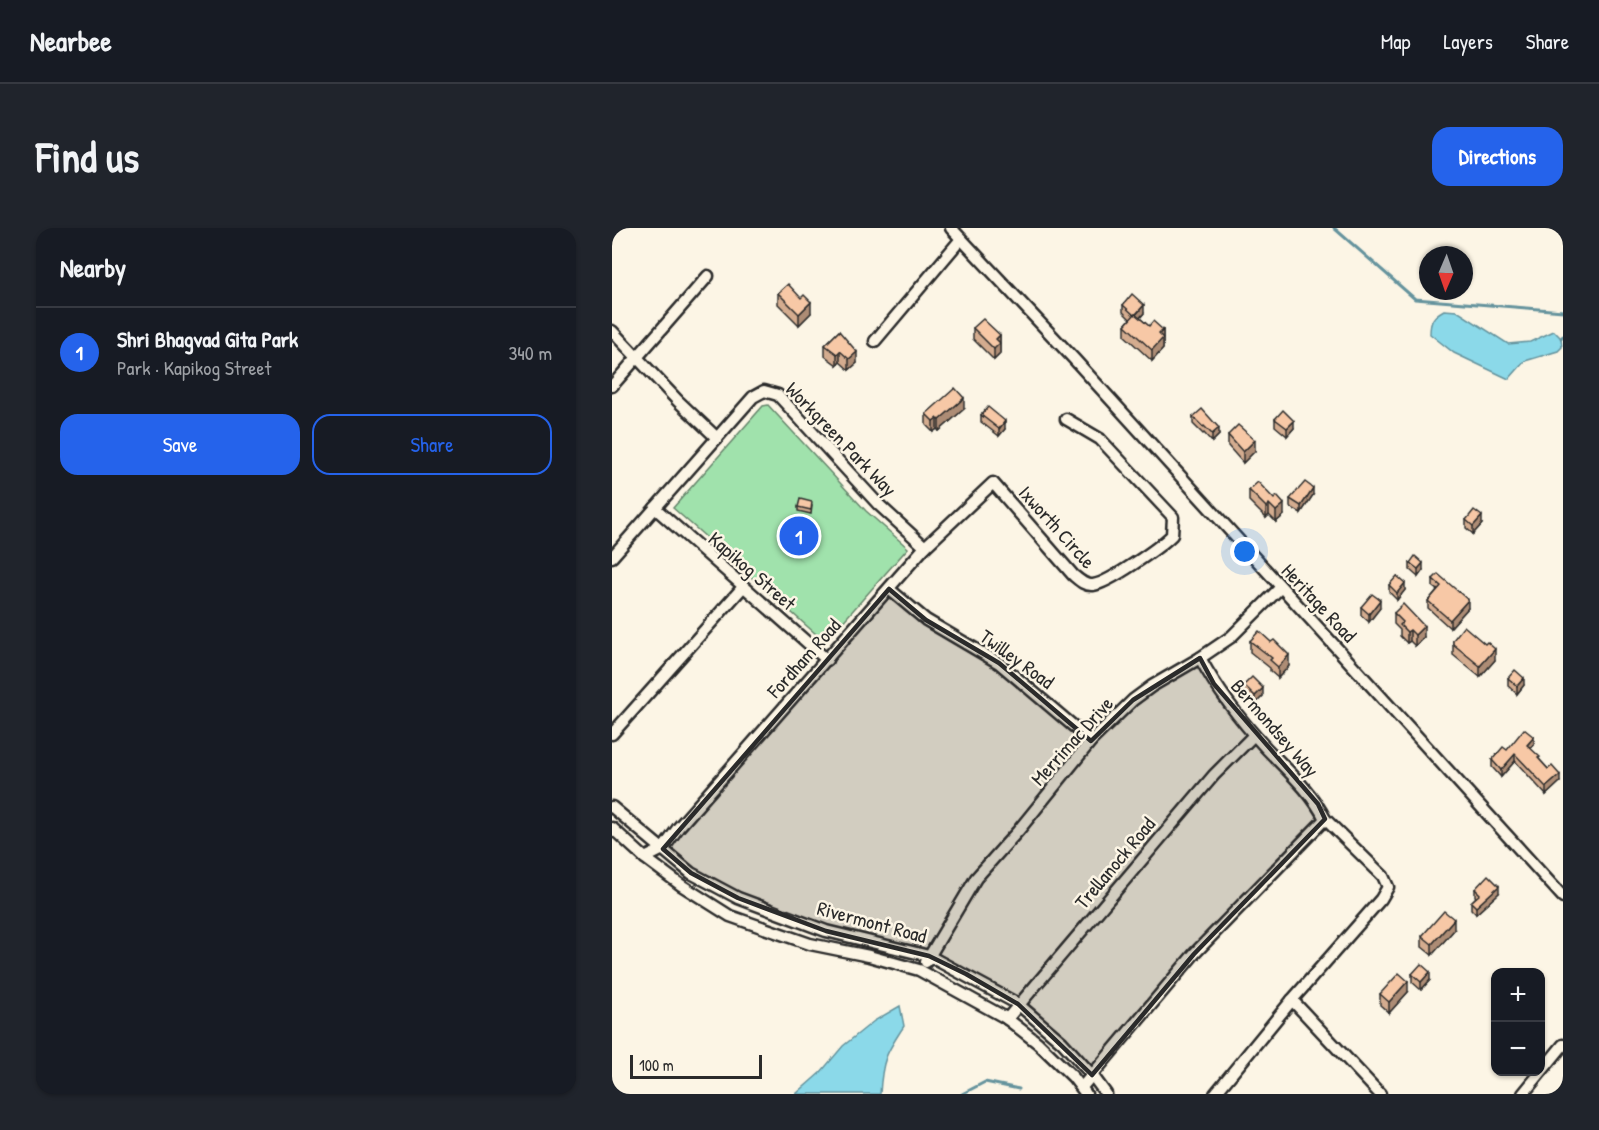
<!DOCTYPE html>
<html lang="en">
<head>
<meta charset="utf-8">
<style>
	:root { --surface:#171b24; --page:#20242c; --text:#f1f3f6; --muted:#9ea1a6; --line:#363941; --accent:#2563eb }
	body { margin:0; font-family:"Patrick Hand",sans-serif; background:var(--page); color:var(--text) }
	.controls { position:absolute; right:18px; bottom:18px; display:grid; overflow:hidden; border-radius:12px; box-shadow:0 2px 4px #0004 }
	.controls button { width:54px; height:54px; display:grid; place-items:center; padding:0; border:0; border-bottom:2px solid var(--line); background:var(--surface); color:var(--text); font:30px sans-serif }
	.compass { position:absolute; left:807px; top:18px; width:54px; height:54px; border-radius:50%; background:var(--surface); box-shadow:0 2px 4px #0004; rotate:182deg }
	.scale { position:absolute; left:18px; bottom:15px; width:132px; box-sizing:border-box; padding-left:6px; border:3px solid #2b2b2b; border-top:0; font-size:16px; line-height:21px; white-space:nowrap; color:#2b2b2b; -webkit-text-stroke:4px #fcf5e5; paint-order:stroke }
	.you { position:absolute; left:633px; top:324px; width:21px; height:21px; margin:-15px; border:4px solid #fff; border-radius:50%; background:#1a73e8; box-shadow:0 0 0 9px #1a73e833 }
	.badge { display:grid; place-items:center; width:39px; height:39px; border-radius:50%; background:var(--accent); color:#fff; font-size:20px; font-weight:700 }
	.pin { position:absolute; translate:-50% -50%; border:3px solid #fff; box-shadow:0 2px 6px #0006 }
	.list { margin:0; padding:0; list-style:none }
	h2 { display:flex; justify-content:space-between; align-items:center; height:78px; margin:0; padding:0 24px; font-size:26px }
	h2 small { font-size:20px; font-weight:400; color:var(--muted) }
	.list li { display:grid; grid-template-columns:39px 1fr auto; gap:18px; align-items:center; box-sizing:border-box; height:90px; padding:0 24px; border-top:2px solid var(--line) }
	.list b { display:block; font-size:22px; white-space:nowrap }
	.list p { margin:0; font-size:20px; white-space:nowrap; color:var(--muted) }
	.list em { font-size:20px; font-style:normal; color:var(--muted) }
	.actions { display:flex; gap:12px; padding:18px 24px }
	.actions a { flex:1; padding:14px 0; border:2px solid var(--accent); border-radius:18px; text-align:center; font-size:21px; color:var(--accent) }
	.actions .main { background:var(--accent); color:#fff }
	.map { position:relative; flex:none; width:951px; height:866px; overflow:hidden; border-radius:18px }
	header { display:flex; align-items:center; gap:36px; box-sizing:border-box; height:84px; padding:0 30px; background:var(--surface); border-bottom:2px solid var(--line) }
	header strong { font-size:28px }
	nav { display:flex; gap:33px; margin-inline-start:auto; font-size:21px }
	.intro { display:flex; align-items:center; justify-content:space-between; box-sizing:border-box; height:144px; padding:0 36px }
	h1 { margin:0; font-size:42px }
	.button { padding:15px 27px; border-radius:18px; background:var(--accent); color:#fff; font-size:21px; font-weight:700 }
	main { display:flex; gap:36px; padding:0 36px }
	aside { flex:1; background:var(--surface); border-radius:18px; box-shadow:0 2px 4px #0004 }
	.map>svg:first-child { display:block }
	.green { fill:#a0e2ac; stroke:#66866c; stroke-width:1.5 }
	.water { fill:#8bd9e9; stroke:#65939d; stroke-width:1.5 }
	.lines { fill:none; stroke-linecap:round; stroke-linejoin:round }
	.stream { stroke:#65939d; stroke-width:3 }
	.minor-casing { stroke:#2b2b2b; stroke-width:15 }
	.minor { stroke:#fcf5e5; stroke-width:10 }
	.wall { fill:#d4ac8f; stroke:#2b2b2b; stroke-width:1.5 }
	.shaded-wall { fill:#ad8c74; stroke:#2b2b2b; stroke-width:1.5 }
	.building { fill:#f7c8a6; stroke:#2b2b2b; stroke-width:1.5 }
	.marked { fill:#2b2b2b; fill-opacity:0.2; stroke:#2b2b2b; stroke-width:4.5; stroke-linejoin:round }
	.labels { text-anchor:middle; stroke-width:5; stroke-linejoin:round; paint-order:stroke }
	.street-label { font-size:20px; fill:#2b2b2b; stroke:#fcf5e5 }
</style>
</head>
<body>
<header>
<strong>Nearbee</strong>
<nav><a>Map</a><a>Layers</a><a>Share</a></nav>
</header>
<div class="intro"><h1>Find us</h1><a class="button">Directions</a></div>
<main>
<aside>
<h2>Nearby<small></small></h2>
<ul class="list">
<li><span class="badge">1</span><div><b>Shri Bhagvad Gita Park</b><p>Park · Kapikog Street</p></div><em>340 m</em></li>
</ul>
<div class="actions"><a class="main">Save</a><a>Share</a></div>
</aside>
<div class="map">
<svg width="951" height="866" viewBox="0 0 951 866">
	<rect width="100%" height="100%" fill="#fcf5e5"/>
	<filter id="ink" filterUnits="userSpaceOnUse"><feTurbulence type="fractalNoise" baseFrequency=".0167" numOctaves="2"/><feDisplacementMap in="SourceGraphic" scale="12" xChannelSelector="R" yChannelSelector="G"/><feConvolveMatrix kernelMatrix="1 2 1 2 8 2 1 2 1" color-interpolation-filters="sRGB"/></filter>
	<g filter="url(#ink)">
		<path class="green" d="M156,177L254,283L296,320L213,414L61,280L151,178Z"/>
		<g class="water">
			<path d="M832,82L845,83L896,116L918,114L942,103L949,110L950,119L946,123L913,133L897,151L842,125L818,106C818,93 821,88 832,82Z"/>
			<path d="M288,778L292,798C274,825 270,832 268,866H184L209,844L231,818L262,793Z"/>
		</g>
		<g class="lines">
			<g class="stream">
				<path d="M722,0L803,71L951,83"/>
				<path d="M949,110L951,108"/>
				<path d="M350,866L373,854L407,861"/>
			</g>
			<g class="minor-casing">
				<g id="minor">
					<path d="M339,0L462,131L951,669"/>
					<path d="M0,103L66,173L105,210"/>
					<path d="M263,113L349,11"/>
					<path d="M0,158L96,48"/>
					<path d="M43,280L215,432"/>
					<path d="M0,329L141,169L152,163L166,167L266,276L313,319"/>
					<path d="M277,361L314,392L387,435L479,513"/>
					<path d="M588,430C606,463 629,493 654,520C675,542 700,564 713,591"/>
					<path d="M0,506L131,359"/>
					<path d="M0,579L79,645L126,670L214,703L317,728L406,776L450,814L480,847L494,866"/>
					<path d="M0,600L33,630L69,657L118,688L198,716L257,728L307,742L394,790L426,815L461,849L474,866"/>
					<path d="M33,630L51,621L66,600L313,319L381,255L461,347C467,352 473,358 481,357C497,355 548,319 560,307L561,289L488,211L454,191"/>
					<path d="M314,734L364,650L406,603L479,513L521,472L540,458L588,430L619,409L668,360"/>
					<path d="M680,772L768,866"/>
					<path d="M395,791L602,547L642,507"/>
					<path d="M470,859L582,726L713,591L771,648L776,659L769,671L680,772L603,866"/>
					<path d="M911,866L951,817"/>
				</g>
			</g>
			<use href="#minor" class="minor"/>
		</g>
		<g class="wall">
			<path d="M166,65L189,70L199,85L187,97L166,76Z"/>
			<path d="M511,77L532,85L528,90L537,98L551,102V121L540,133L513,108V97L518,91L511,84Z"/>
			<path d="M361,100L388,107V126L382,132L361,111Z"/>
			<path d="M227,103L245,135L237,142L228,134L225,137L213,128V117Z"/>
			<path d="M352,181L327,203L325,201L321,204L314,197V186Z"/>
			<path d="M369,187L393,201L387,208L369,194Z"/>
			<path d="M581,189L607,207L600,214L592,205L591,206L581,196Z"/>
			<path d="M663,191L682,200L675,208L663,198Z"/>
			<path d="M616,207L643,223L631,235L616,218Z"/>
			<path d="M637,262L672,287L664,294L657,287L654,290L637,273Z"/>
			<path d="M701,267L689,285L678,279V271Z"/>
			<path d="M200,278L199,286L186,283V279Z"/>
			<path d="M854,292L870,296L861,306L854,300Z"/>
			<path d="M798,335L811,342L806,349L798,342Z"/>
			<path d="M821,351L856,380L838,400L816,380V373L825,362L821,359Z"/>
			<path d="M777,357L793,362L785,372L777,364Z"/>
			<path d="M749,379L768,380L757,394L749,387Z"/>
			<path d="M782,385L812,409L803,418L798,413L795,415L788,408V402L782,396Z"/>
			<path d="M841,412L883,432L868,449L841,427Z"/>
			<path d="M638,413L677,438L666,450L658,443V440L638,424Z"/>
			<path d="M896,450L912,457L905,466L896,458Z"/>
			<path d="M632,457L651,468L643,476L632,464Z"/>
			<path d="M922,516L918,520L928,532L948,554L934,567L903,533L889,549L880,539V532L895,522Z"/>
			<path d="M863,661L887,665L864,686L859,681V674L864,669L863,668Z"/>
			<path d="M842,702L820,727L810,719V708Z"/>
			<path d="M800,746L818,752L809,762L800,754Z"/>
			<path d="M796,764L777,785L768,777V766Z"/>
		</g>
		<g class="shaded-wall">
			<path d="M199,74V85L187,97V86Z"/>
			<path d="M532,77V85L523,95V88Z"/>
			<path d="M551,102V121L540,133V122L547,106Z"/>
			<path d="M388,107V126L382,132V121L384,111Z"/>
			<path d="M228,123V134L225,137V126Z"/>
			<path d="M245,124V135L237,142V131Z"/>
			<path d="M352,170V181L327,203V192Z"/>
			<path d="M325,190V201L321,204V193Z"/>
			<path d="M393,193V201L387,208V201Z"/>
			<path d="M682,193V200L675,208V200Z"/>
			<path d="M607,200V207L600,214V206Z"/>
			<path d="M643,212V223L631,235V224Z"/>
			<path d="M701,260V267L689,285V278Z"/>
			<path d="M657,276V287L654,290V279Z"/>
			<path d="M672,276V287L664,294V283Z"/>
			<path d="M870,288V296L861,306V298Z"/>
			<path d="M811,335V342L806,349V341Z"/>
			<path d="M793,355V362L785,372V365Z"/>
			<path d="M768,372V380L757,394V386Z"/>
			<path d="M856,372V380L838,400V392Z"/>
			<path d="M812,398V409L803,418V407Z"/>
			<path d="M798,402V413L795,415V404Z"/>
			<path d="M883,421V432L868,449V438Z"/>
			<path d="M677,427V438L666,450V439Z"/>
			<path d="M912,450V457L905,466V458Z"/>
			<path d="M651,460V468L643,476V468Z"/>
			<path d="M922,509V516L915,524V517Z"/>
			<path d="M903,526V533L889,549V542Z"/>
			<path d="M948,547V554L934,567V559Z"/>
			<path d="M887,658V665L864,686V679Z"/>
			<path d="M842,691V702L820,727V716Z"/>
			<path d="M818,744V752L809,762V754Z"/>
			<path d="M796,753V764L777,785V774Z"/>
		</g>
		<g class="building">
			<path d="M176,56L189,70L192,67L199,74L187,86L166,65Z"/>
			<path d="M520,66L532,77L524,86H523L522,87L511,77Z"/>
			<path d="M523,86L537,98L541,93L551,102L547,106L551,110L540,122L513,97Z"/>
			<path d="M371,91L388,107L384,111L388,115L382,121L361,100Z"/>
			<path d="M227,103L245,124L237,131L228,123L225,126L213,117Z"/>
			<path d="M343,160L352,170L327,192L325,190L321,193L314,186Z"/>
			<path d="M376,179L393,193L387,201L369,187Z"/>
			<path d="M590,181L607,200L600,206L592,198L591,199L581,189Z"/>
			<path d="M671,182L682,193L675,200L663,191Z"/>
			<path d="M626,197L643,212L631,224L616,207Z"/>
			<path d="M646,254L662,271L665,268L672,276L664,283L657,276L654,279L637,262Z"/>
			<path d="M693,254L701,260L689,278L678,271Z"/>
			<path d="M188,271L200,274L199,282L186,279Z"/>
			<path d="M862,282L870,288L861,298L854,292Z"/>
			<path d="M803,328L811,335L806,341L798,335Z"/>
			<path d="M826,346L856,372L838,392L816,373L829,358L821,351Z"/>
			<path d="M785,348L793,355L785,365L777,357Z"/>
			<path d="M760,366L768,372L757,386L749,379Z"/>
			<path d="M791,376L812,398L803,407L798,402L795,404L788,397L791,394L782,385Z"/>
			<path d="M852,398L873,416L875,414L883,421L868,438L841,416V412Z"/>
			<path d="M647,403L659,414L662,412L677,427L666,439L658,432L660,430L638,413Z"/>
			<path d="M903,442L912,450L905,458L896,450Z"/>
			<path d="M640,449L651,460L643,468L632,457Z"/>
			<path d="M912,501L922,509L915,517L928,529L926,530L936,541L940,538L948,547L934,559L903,526L889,542L880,532L891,519L895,522Z"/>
			<path d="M876,647L887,658L864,679L859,674L868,666L863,661Z"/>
			<path d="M832,683L842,691L820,716L810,708Z"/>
			<path d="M809,736L818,744L809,754L800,746Z"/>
			<path d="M787,745L796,753L777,774L768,766Z"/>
		</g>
	</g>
	<path class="marked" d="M277,361L314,392L387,435L479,513L521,472L588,430L602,456L706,576L713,591L582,726L480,847L406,776L354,746L317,728L214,703L126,670L79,645L51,621Z"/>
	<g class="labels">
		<g class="street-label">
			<text transform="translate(229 211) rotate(46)" y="7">Workgreen Park Way</text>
			<text transform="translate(445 299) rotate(48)" y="7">Ixworth Circle</text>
			<text transform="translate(140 343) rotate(41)" y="7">Kapikog Street</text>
			<text transform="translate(707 375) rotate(47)" y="7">Heritage Road</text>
			<text transform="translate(192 430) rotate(-48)" y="7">Fordham Road</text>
			<text transform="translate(405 431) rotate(36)" y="7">Twilley Road</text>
			<text transform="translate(663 500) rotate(49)" y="7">Bermondsey Way</text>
			<text transform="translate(460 513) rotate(-48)" y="7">Merrimac Drive</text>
			<text transform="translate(503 635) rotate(-50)" y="7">Trellanock Road</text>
			<text transform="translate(260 694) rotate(15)" y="7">Rivermont Road</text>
		</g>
	</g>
</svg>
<div class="controls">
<button>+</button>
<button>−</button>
</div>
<svg class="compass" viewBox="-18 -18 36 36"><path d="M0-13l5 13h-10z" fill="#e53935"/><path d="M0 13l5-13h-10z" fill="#9ea1a6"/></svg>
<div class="scale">100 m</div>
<div class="you"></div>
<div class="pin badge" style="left:187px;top:308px">1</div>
</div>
</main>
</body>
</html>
